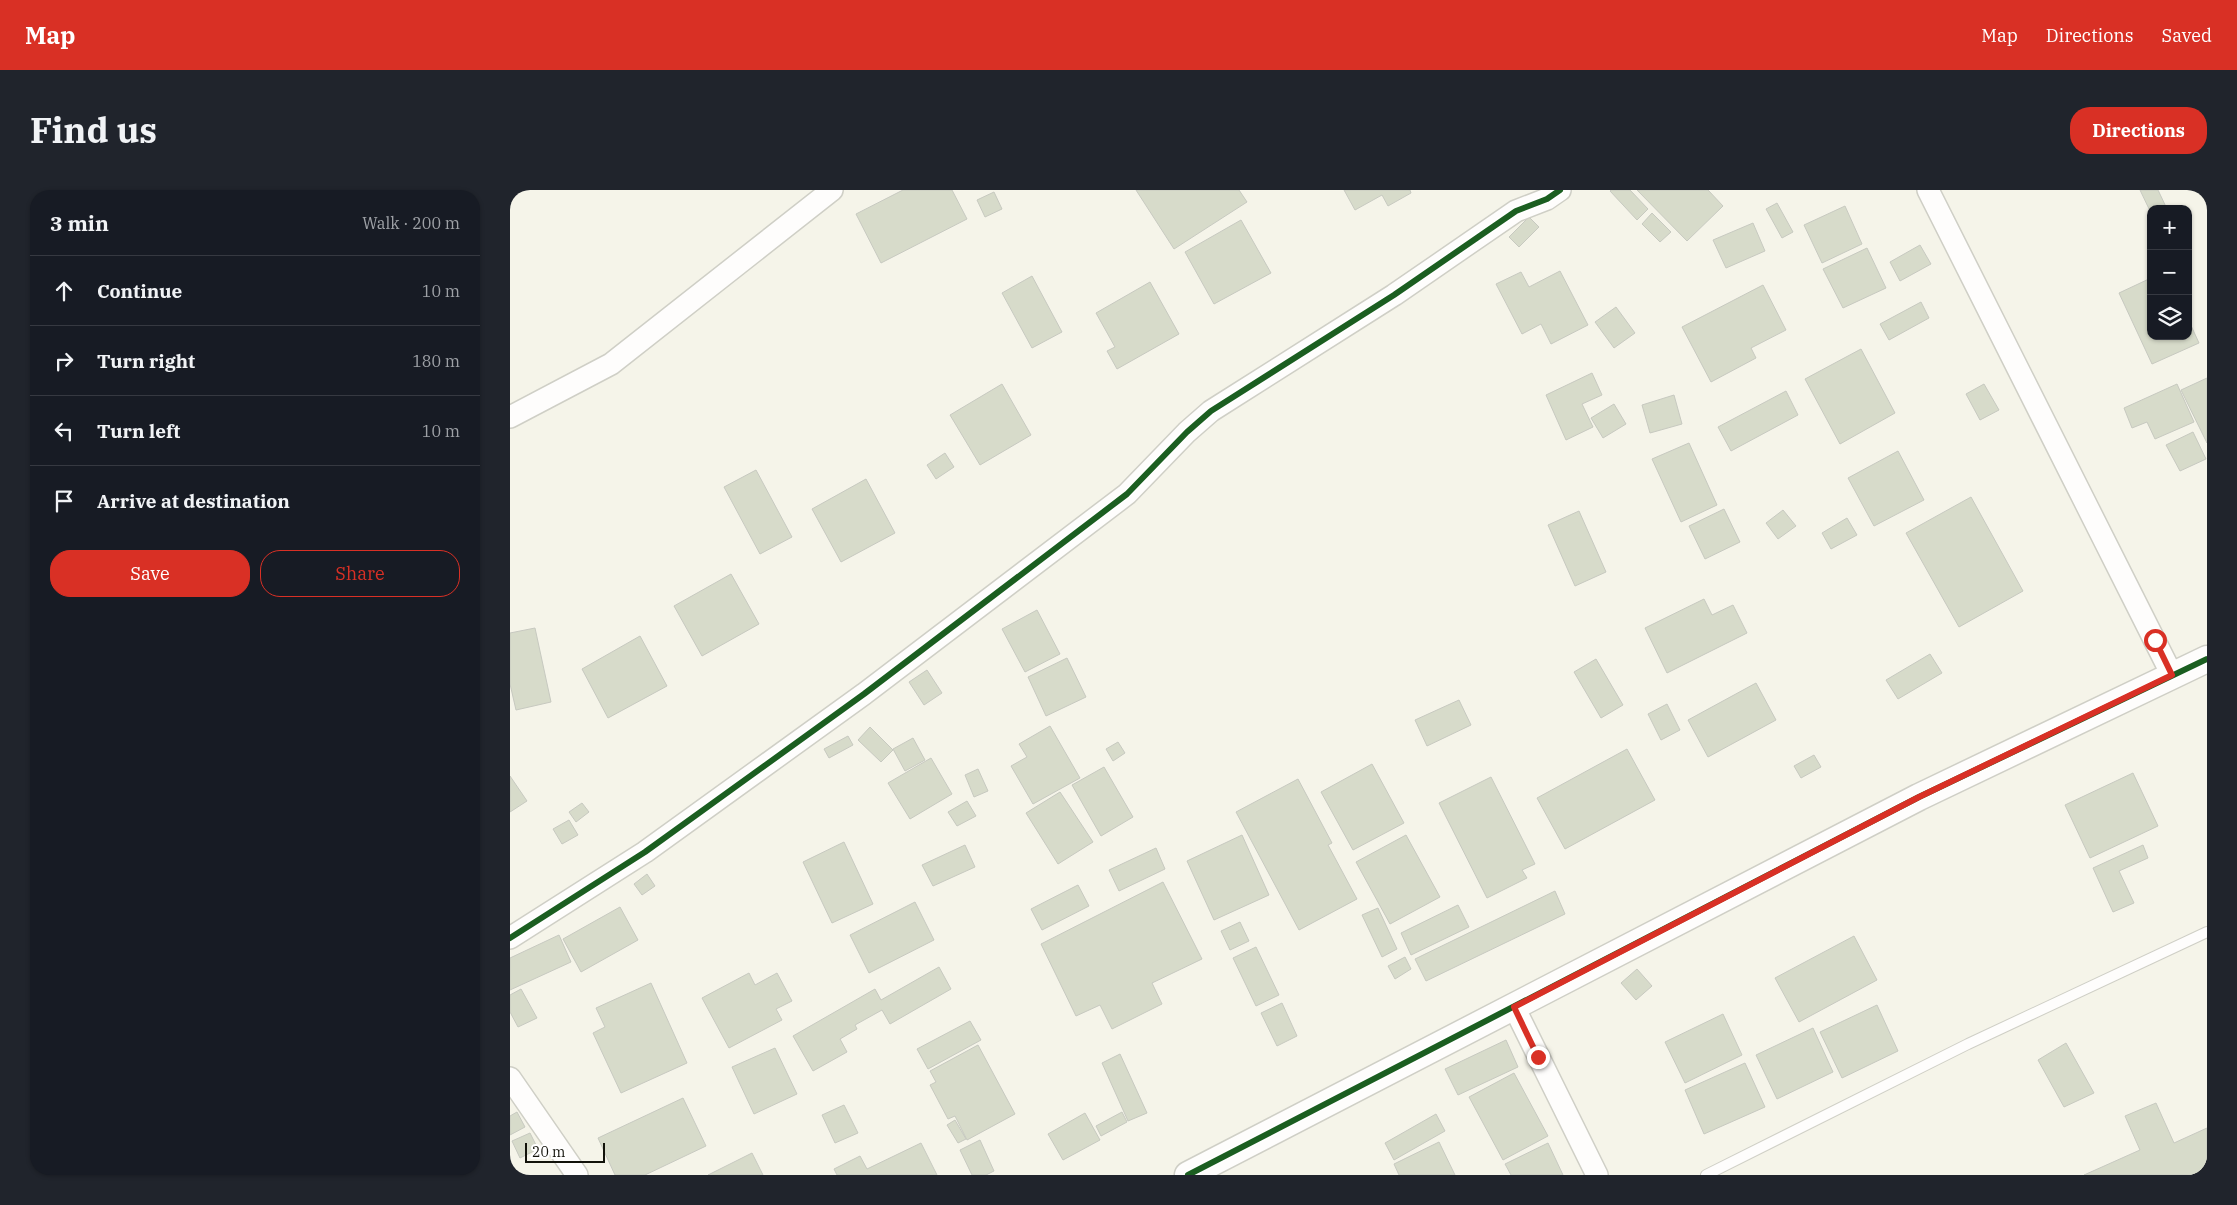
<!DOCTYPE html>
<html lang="en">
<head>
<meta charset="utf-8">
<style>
	:root { --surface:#171b24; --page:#20242c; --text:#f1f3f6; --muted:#9ea1a6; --line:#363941; --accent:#d93025 }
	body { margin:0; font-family:"IBM Plex Serif",serif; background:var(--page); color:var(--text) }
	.controls { position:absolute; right:15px; top:15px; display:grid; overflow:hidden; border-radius:10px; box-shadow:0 1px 4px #0004 }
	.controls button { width:45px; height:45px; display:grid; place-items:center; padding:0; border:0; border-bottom:1px solid var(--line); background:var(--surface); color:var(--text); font:25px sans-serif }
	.scale { position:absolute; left:15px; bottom:12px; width:80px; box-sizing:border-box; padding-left:5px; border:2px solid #12120a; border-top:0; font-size:14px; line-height:18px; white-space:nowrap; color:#12120a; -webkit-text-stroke:4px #fff; paint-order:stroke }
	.stop { position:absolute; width:15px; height:15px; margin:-11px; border:4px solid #d93025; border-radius:50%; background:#fff }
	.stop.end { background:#d93025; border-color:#fff; box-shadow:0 1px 5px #0008 }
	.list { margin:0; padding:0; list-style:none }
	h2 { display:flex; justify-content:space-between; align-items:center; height:65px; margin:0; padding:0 20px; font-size:21px }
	h2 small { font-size:16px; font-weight:400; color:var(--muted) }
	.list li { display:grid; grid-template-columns:32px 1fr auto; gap:15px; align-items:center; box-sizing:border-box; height:70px; padding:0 20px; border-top:1px solid var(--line) }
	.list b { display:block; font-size:19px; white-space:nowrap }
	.list em { font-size:16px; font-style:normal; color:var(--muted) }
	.actions { display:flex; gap:10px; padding:15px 20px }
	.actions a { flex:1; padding:11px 0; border:1px solid var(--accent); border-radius:20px; text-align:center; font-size:18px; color:var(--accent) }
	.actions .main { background:var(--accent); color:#fff }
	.icon { flex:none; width:28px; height:28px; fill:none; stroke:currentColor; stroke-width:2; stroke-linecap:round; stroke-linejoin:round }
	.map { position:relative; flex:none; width:1697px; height:985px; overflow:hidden; border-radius:20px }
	header { display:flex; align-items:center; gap:30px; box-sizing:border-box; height:70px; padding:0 25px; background:var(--accent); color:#fff }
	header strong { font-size:24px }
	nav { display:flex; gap:28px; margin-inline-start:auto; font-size:18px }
	.intro { display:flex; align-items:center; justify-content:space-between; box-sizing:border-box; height:120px; padding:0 30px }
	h1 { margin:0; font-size:35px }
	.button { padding:12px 22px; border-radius:20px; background:var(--accent); color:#fff; font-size:18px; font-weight:700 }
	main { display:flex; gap:30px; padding:0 30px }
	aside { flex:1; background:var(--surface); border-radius:20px; box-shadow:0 1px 4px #0004 }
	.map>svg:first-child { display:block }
	.building { fill:#d7dbca; stroke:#c7c9c0 }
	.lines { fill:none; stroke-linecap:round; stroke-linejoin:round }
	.service-casing { stroke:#cfcfc6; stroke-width:12 }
	.minor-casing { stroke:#cfcfc6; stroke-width:24 }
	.tertiary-casing { stroke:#cfcfc6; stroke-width:29 }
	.service { stroke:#fefdfc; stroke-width:10 }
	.minor { stroke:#fefdfc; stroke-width:21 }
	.tertiary { stroke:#fefdfc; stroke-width:26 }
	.cycleway-casing { stroke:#fff; stroke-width:9 }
	.cycleway { stroke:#1b5e20; stroke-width:6 }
	.route { stroke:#d93025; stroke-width:6 }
</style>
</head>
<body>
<header>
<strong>Map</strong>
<nav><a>Map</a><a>Directions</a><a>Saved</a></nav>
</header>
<div class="intro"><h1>Find us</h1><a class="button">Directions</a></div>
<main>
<aside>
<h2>3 min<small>Walk · 200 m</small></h2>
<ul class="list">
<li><svg class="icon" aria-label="ahead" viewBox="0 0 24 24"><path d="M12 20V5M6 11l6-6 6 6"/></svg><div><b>Continue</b></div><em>10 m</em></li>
<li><svg class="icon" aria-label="right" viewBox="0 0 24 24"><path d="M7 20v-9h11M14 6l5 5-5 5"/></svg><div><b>Turn right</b></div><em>180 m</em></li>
<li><svg class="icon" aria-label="left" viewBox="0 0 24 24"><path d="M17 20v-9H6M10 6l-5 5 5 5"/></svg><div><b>Turn left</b></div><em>10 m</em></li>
<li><svg class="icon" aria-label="arrive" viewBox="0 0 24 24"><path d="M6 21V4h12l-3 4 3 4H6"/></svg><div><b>Arrive at destination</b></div></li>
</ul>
<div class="actions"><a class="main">Save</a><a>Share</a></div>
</aside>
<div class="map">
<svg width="1697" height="985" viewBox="0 0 1697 985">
	<rect width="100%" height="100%" fill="#f5f4e9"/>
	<g class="building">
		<path d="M393,0H442L457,29L371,73L346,24Z"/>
		<path d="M626,0H729L737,12L664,59Z"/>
		<path d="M834,0H900L901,3L878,16L872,5L845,20Z"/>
		<path d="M1101,0H1120L1138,19L1127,30L1100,1Z"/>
		<path d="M1127,0H1198L1213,16L1177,51Z"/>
		<path d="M1630,0H1648L1657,19H1641V23Z"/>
		<path d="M484,2L492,19L475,27L467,10Z"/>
		<path d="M1267,13L1283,42L1272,48L1256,19Z"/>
		<path d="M1335,16L1352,54L1312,73L1294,35Z"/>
		<path d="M1142,23L1161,42L1150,52L1132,34Z"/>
		<path d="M1019,27L1029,37L1009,57L999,47Z"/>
		<path d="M731,30L761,83L704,114L675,62Z"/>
		<path d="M1243,33L1255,61L1216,78L1203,50Z"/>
		<path d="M1410,55L1421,74L1390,91L1380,72Z"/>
		<path d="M1357,58L1376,98L1333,118L1313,79Z"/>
		<path d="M1050,81L1078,135L1041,154L1031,134L1012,144L986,94L1011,82L1019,97Z"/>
		<path d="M522,86L552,142L522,158L492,103Z"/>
		<path d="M1641,88V146H1678V129L1689,153L1642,174L1609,103Z"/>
		<path d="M640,92L669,144L607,179L597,161L605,157L586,123Z"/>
		<path d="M1253,95L1276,140L1241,158L1246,168L1201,192L1172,137Z"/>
		<path d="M1411,112L1419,128L1379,150L1370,134Z"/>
		<path d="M1106,117L1125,143L1104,158L1085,132Z"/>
		<path d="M1351,159L1385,223L1330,254L1295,189Z"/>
		<path d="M1082,183L1092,205L1072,214L1083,237L1056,250L1036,205Z"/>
		<path d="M1697,188V253L1671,200Z"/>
		<path d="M492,194L521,245L470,275L440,225Z"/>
		<path d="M1474,194L1489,220L1470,230L1456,204Z"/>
		<path d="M1667,194L1684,232L1645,249L1637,232L1622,238L1614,218Z"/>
		<path d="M1276,201L1288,225L1221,261L1208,237Z"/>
		<path d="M1164,205L1172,234L1140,243L1132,215Z"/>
		<path d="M1104,214L1116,234L1093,248L1081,228Z"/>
		<path d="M1683,242L1696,269L1670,281L1656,255Z"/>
		<path d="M1179,253L1207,315L1171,332L1142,269Z"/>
		<path d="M1388,261L1414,310L1364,336L1338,288Z"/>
		<path d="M435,263L444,277L426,289L417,275Z"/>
		<path d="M246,280L282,347L250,364L214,297Z"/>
		<path d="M356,289L385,343L331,372L302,319Z"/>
		<path d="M1461,307L1513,401L1449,437L1396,343Z"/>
		<path d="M1214,319L1230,352L1195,369L1179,336Z"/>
		<path d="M1273,320L1286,336L1268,349L1256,333Z"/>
		<path d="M1069,321L1096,382L1065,396L1038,335Z"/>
		<path d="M1337,328L1347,345L1321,359L1312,343Z"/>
		<path d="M221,384L249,434L192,466L164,416Z"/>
		<path d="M1194,409L1202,425L1223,415L1237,443L1157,483L1135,438Z"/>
		<path d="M527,420L550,464L515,482L492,439Z"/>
		<path d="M25,438L41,512L6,520L0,494V443Z"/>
		<path d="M130,446L157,496L98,528L72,479Z"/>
		<path d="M1420,464L1432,483L1388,509L1376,490Z"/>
		<path d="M557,468L576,507L536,526L518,487Z"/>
		<path d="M1086,469L1113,515L1091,528L1064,482Z"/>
		<path d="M417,480L432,503L414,515L399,492Z"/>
		<path d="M1246,493L1266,530L1198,567L1178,530Z"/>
		<path d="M949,510L961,535L917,556L905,530Z"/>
		<path d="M1157,514L1170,540L1151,550L1138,524Z"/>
		<path d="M540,536L570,588L523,614L501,576L517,567L509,554Z"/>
		<path d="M360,537L383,560L371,572L348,550Z"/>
		<path d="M338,546L343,555L319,568L314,559Z"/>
		<path d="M403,548L415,570L395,581L383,559Z"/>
		<path d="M608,552L615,563L603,571L596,559Z"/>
		<path d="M1117,559L1145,610L1055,659L1027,608Z"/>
		<path d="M1304,565L1311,577L1291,588L1284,576Z"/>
		<path d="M421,568L442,604L400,629L378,593Z"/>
		<path d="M862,574L894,633L843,660L811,602Z"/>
		<path d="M594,577L623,627L591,646L562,595Z"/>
		<path d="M468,579L478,601L464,607L455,585Z"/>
		<path d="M1623,583L1648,636L1580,668L1555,615Z"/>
		<path d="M0,586L17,611L0,622Z"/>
		<path d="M981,587L1025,674L1012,680L1017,688L977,708L929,613Z"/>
		<path d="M788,589L822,653L818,655L847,709L789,740L726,622Z"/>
		<path d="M550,602L583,652L548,674L516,623Z"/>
		<path d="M457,611L466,626L447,636L438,622Z"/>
		<path d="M72,613L79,622L66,632L59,622Z"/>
		<path d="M59,630L68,645L52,654L43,639Z"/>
		<path d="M732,645L759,705L704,730L677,671Z"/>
		<path d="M896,645L930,707L880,734L846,672Z"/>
		<path d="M334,652L363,714L322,733L293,672Z"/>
		<path d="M455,655L465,677L423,696L412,675Z"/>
		<path d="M1633,655L1638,668L1609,681L1624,713L1603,722L1583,678Z"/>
		<path d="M646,658L655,679L609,701L599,680Z"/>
		<path d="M137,684L145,696L132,705L124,694Z"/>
		<path d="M653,692L692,769L642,793L652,814L602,839L590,815L566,826L531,754Z"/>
		<path d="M568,695L579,716L532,740L521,719Z"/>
		<path d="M1045,701L1055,724L916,791L905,769Z"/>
		<path d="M405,712L424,750L359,783L340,745Z"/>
		<path d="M948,715L959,737L901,765L891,743Z"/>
		<path d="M110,717L128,750L71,782L53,749Z"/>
		<path d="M868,718L887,759L872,767L852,725Z"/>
		<path d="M730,732L739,751L720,760L711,741Z"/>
		<path d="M49,745L61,772L0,800V768Z"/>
		<path d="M1344,746L1367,790L1289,832L1265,788Z"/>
		<path d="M746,757L769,805L746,816L723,768Z"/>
		<path d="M895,767L901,779L885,789L878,776Z"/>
		<path d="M429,777L441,799L380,834L372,820L345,835L347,839L330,849L337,862L303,881L283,846L365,799L371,810Z"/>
		<path d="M1127,779L1142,796L1126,810L1111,793Z"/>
		<path d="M239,783L245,795L267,783L282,811L266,819L272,830L219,858L192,808Z"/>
		<path d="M141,793L177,873L111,903L83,843L95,837L86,818Z"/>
		<path d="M11,799L27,828L8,837L0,822V805Z"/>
		<path d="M772,813L787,846L767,856L751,823Z"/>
		<path d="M1367,815L1388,861L1332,888L1310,842Z"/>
		<path d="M1213,824L1232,865L1175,893L1155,852Z"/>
		<path d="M460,831L471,850L418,879L407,859Z"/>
		<path d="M1303,838L1323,882L1267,909L1246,865Z"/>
		<path d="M996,850L1008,877L948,905L935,879Z"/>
		<path d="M1556,853L1584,903L1554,917L1528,870Z"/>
		<path d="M468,855L505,924L457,950L445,926L438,929L420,895L426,892L420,881Z"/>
		<path d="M265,858L287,904L244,924L222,877Z"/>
		<path d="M610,864L637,923L618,931L592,873Z"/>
		<path d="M1235,873L1255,917L1194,944L1175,900Z"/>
		<path d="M1004,883L1038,946L993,970L959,907Z"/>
		<path d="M173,908L196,956L135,985H105L88,948Z"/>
		<path d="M1646,913L1664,953L1697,938V985H1574L1630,960L1615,926Z"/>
		<path d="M334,915L348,943L325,953L312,925Z"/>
		<path d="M7,922L15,937L0,945V926Z"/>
		<path d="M612,922L617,932L591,946L586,936Z"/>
		<path d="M575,923L590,950L553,970L538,944Z"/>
		<path d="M926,924L935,941L884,970L875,953Z"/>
		<path d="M445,930L456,949L448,953L437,935Z"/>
		<path d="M20,943L28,959L10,968L2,951Z"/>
		<path d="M470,950L484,981L476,985H462L450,960Z"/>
		<path d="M929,952L945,985H889L884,974Z"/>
		<path d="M411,953L427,985H327L324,979L350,966L357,979Z"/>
		<path d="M1038,953L1053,985H1001L995,974Z"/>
		<path d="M242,963L253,985H198Z"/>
	</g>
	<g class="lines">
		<g class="service-casing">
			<path id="service" d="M1196,985L1458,854L1697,742"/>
		</g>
		<g class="minor-casing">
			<g id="minor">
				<path d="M1418,0L1662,485"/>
				<path d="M0,227L101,174L322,0"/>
				<path d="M0,748L135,662L354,504L617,304L677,242L701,221L884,105L1006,21L1037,9L1050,0"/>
				<path d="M1004,817L1087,985"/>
				<path d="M0,888L67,985"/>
			</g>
		</g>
		<g class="tertiary-casing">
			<path id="tertiary" d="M678,985L1409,607L1697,469"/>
		</g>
		<use href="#service" class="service"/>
		<use href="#minor" class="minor"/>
		<use href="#tertiary" class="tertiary"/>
		<g class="cycleway-casing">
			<g id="cycleway">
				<path d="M0,748L135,662L354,504L617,304L677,242L701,221L884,105L1006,21L1037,9L1050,0"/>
				<path d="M678,985L1409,607L1697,469"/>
			</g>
		</g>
		<use href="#cycleway" class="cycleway"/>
	</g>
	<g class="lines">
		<path class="route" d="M1028,867L1004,817L1409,607L1662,485L1645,450"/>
	</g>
</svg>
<div class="controls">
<button>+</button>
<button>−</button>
<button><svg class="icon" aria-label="layers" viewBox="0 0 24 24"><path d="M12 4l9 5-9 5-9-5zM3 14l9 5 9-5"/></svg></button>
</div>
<div class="scale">20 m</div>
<div class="stop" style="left:1645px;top:450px"></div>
<div class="stop end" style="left:1028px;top:867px"></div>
</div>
</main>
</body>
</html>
